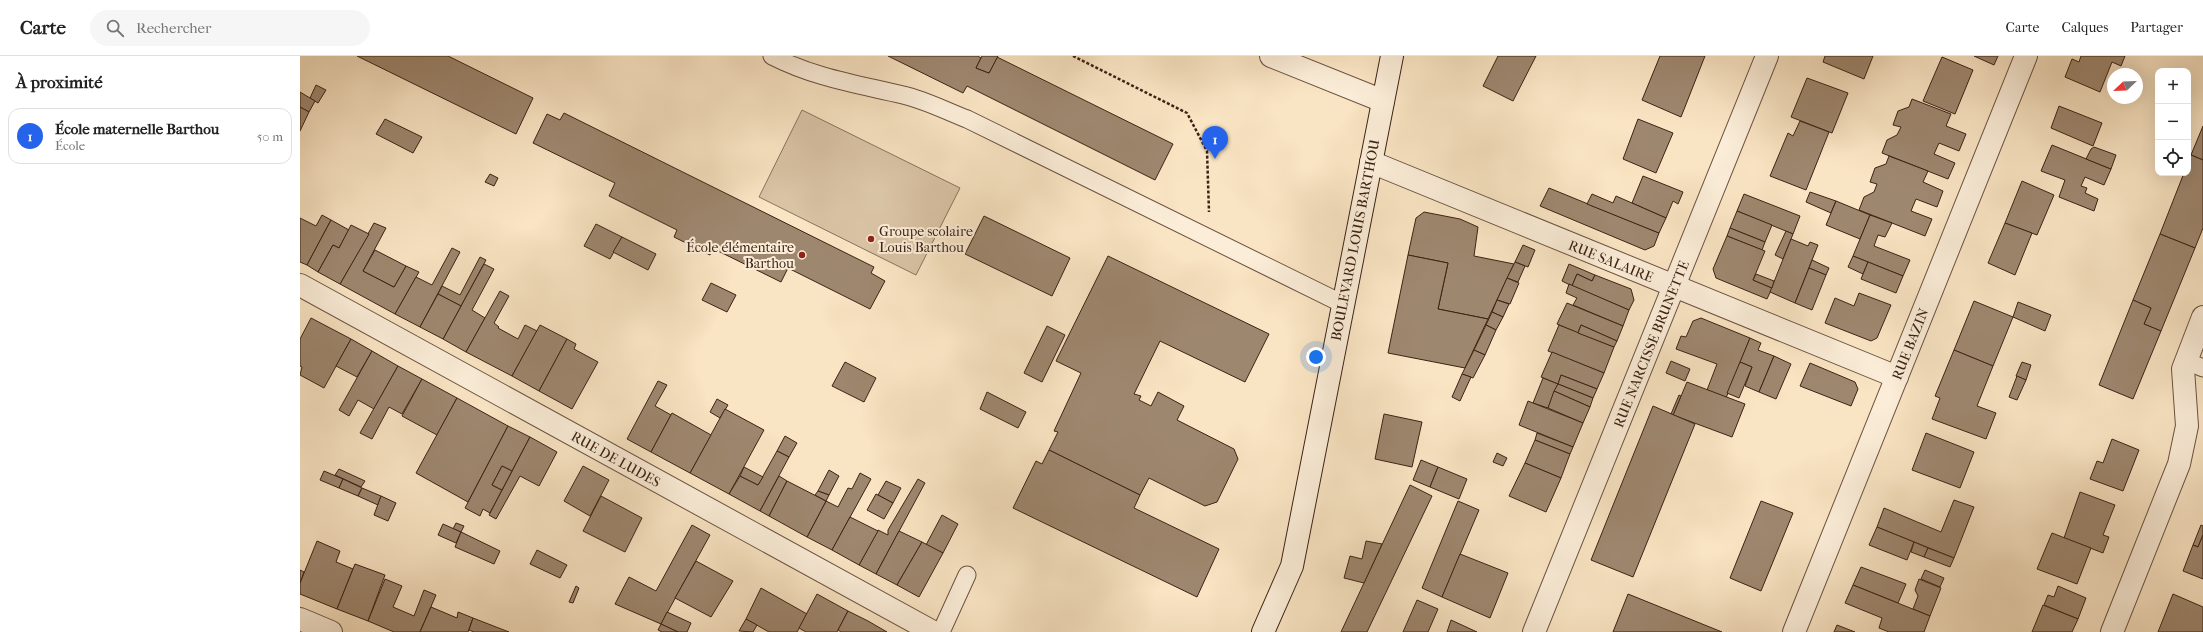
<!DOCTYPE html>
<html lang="fr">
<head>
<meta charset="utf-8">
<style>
	:root { --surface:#fff; --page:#f6f6f6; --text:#222; --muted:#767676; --line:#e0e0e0; --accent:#2563eb }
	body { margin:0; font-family:"IM FELL French Canon",serif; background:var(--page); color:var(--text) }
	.controls { position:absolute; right:12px; top:12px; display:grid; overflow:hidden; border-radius:8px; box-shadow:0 4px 16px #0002 }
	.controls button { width:36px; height:36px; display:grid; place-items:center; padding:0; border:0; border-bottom:1px solid var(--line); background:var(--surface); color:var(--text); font:20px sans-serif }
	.compass { position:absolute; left:1807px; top:12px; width:36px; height:36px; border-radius:50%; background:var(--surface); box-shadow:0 4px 16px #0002; rotate:247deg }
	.you { position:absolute; left:1016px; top:301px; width:14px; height:14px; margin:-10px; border:3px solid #fff; border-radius:50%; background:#1a73e8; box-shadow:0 0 0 6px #1a73e833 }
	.badge { display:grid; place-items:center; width:26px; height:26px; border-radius:50%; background:var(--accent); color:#fff; font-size:13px; font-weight:700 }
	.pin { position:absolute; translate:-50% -33px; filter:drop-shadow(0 1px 2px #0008) }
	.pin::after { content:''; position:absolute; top:21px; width:14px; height:12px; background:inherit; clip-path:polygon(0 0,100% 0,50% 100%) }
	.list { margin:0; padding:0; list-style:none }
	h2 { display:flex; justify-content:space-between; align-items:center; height:52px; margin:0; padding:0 16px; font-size:17px }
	h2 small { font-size:13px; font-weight:400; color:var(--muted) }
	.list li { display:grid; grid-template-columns:26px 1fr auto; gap:12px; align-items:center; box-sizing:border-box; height:56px; margin:0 8px 8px; padding:0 8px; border:1px solid var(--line); border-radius:12px }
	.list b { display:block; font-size:15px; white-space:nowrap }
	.list p { margin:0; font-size:13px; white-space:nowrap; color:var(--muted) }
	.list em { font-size:13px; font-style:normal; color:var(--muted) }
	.icon { flex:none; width:22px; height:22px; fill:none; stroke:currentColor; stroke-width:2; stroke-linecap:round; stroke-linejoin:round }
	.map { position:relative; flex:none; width:1903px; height:576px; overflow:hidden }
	header { display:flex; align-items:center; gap:24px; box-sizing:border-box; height:56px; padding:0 20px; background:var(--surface); border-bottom:1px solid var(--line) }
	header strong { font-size:19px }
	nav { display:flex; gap:22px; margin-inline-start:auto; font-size:14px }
	.search { width:280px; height:36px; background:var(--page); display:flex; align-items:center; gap:10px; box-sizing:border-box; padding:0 14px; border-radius:22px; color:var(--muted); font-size:15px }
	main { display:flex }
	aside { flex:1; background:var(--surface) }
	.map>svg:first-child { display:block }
	.green { fill:#d9c3a5; stroke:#8a725d }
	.building { fill:#9e876f; stroke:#3c2215 }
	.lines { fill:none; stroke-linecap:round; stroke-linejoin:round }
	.lane-casing { stroke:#6b5240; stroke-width:19 }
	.street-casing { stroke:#6b5240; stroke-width:24 }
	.secondary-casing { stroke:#3c2215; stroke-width:24 }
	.path { stroke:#3c2215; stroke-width:2.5; stroke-dasharray:3 2; stroke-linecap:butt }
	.lane { stroke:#fbedd8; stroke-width:17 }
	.street { stroke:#fbedd8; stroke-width:22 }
	.secondary { stroke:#fbedd8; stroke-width:22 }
	.poi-dot { fill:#8f2418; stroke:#fbedd8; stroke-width:1.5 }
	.labels { text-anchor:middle; stroke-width:4; stroke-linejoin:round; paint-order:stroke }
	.poi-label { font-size:14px; fill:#3c2215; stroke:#fbedd8; text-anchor:start }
	.street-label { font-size:14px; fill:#3c2215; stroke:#fbedd8 }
</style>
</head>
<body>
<header>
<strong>Carte</strong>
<div class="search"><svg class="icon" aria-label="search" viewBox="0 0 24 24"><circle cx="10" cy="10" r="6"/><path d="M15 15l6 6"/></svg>Rechercher</div>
<nav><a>Carte</a><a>Calques</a><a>Partager</a></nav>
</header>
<main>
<aside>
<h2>À proximité<small></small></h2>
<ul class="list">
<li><span class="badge">1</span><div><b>École maternelle Barthou</b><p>École</p></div><em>50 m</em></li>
</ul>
</aside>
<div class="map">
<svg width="1903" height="576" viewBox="0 0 1903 576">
	<rect width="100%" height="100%" fill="#f9e4c3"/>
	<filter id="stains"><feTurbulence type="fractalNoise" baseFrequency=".005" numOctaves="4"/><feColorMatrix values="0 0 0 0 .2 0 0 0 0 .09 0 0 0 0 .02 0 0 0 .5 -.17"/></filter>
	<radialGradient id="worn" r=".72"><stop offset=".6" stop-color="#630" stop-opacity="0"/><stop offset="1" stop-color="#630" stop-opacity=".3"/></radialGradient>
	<path class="green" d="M502,54L660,132L616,219L459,141Z"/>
	<g class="building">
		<path d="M57,0H148L233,42L216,78Z"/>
		<path d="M588,0H678L681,2L676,12L689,17L697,1L873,88L855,124L667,30L663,37Z"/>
		<path d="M682,0H698L689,17L676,12Z"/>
		<path d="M1198,0H1236L1213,45L1183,30Z"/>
		<path d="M1360,0H1405L1381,61L1342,44Z"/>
		<path d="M1525,0H1573L1564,23L1523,6Z"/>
		<path d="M1674,0H1698L1694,9Z"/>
		<path d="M1781,0H1825L1821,10L1812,6L1800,36L1765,21L1772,3L1779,6Z"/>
		<path d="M1642,1L1673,14L1655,58L1623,45Z"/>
		<path d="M1507,22L1548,37L1532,77L1491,61Z"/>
		<path d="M16,29L26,34L18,47L10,42Z"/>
		<path d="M0,36L15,45L9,56L0,51Z"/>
		<path d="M1612,43L1651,58L1646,70L1666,78L1659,95L1639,87L1634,98L1655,107L1648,123L1582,97L1587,84L1597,79L1601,71L1593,69L1598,55L1609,51Z"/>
		<path d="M1759,50L1802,67L1793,90L1751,72Z"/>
		<path d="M0,51L9,56L0,75Z"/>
		<path d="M264,57L574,211L571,217L585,225L570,253L488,212L481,226L412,192L410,199L374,181L377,174L309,140L315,127L233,87L247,58L260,64Z"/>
		<path d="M85,63L122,81L113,97L76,78Z"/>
		<path d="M1338,63L1373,77L1356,117L1323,103Z"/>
		<path d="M1500,65L1529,76L1506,134L1470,120L1488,77L1493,80Z"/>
		<path d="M1903,70V104L1891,99Z"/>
		<path d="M1752,89L1811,113L1804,129L1785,121L1781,130L1787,132L1785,137L1798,143L1794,155L1759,141L1765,124L1741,115Z"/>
		<path d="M1794,91L1816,99L1811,113L1786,103L1791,93Z"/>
		<path d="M1891,99L1903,104V172L1895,192L1860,178L1884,117H1888V107Z"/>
		<path d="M1589,100L1628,115L1623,126L1643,135L1637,151L1616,143L1611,155L1632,163L1625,180L1559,154L1564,141L1574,136L1577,128L1570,126L1575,112L1586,108Z"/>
		<path d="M190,118L198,122L194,130L185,126Z"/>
		<path d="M1343,120L1383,136L1378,148L1373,145L1366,162L1332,147Z"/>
		<path d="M1722,125L1754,139L1737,179L1705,167Z"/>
		<path d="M1249,132L1359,177L1354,190L1345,194L1240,150Z"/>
		<path d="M1510,136L1536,145L1531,157L1506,146Z"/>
		<path d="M1292,138L1313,147L1316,140L1366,162L1359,177L1287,148Z"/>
		<path d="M1444,138L1500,160L1493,178L1437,155Z"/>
		<path d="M1536,145L1570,159L1560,183L1526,169Z"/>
		<path d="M1437,155L1472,169L1465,186L1430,172Z"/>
		<path d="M1124,156L1160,163L1178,171L1174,200L1214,208L1188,263L1138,253L1148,207L1108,199L1116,162Z"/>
		<path d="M22,159L31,164L7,209L0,206V162L16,170Z"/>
		<path d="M1570,159L1592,167L1585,181L1578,179L1574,190L1610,204L1603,220L1553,200Z"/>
		<path d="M684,160L770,202L752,240L665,198Z"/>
		<path d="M31,164L49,174L39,192L33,189L18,216L7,209Z"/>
		<path d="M74,167L86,172L63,215L94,231L106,210L119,216L95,258L40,228Z"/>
		<path d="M1705,167L1732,177L1715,219L1688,207Z"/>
		<path d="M296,168L322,181L310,203L284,190Z"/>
		<path d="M51,169L69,178L40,228L18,216L33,189L39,192Z"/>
		<path d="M1430,172L1465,186L1462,194L1427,180Z"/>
		<path d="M1486,175L1493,178L1483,203L1475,199Z"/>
		<path d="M1860,178L1895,192L1861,275L1844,268L1851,252L1833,244Z"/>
		<path d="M1427,180L1465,195L1453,224L1472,232L1467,243L1416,222L1413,213Z"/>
		<path d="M322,181L356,198L348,214L313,196Z"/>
		<path d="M1491,183L1508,190L1510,186L1518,189L1495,247L1470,236Z"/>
		<path d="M1223,189L1235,194L1228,211L1215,206Z"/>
		<path d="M152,192L160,196L120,271L95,258L116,221L132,229Z"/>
		<path d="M75,194L106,210L94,231L63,215Z"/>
		<path d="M1108,199L1148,207L1138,253L1188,263L1165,312L1088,297Z"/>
		<path d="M808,200L969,278L945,326L860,285L834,338L841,340L839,344L851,350L858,336L884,350L877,364L934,393L938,403L917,446L905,450L849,422L840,439L749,394L758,376L754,375L781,317L756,305Z"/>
		<path d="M1553,200L1568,206L1563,218L1548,211Z"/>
		<path d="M180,201L186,204L161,250L138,238L142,230L160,239Z"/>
		<path d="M1512,204L1529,212L1526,219L1509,212Z"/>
		<path d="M1215,206L1225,210L1218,226L1207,222Z"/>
		<path d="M1568,206L1603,220L1596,237L1561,223Z"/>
		<path d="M184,208L194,213L172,254L185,262L166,296L143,283Z"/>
		<path d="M1269,208L1295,219L1292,225L1277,218L1272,230L1262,225Z"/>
		<path d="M1509,212L1526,219L1512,254L1495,247Z"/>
		<path d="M1277,218L1292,225L1295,219L1331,233L1334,244L1329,254L1272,230Z"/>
		<path d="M1456,218L1474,225L1472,232L1453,224Z"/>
		<path d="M1207,222L1219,227L1210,248L1197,244Z"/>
		<path d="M411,227L436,239L427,256L402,244Z"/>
		<path d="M1269,228L1329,254L1323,270L1273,249L1277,242L1266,237Z"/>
		<path d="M200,235L209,240L194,267L199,271L198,272L218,283L225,269L237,275L212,320L166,296Z"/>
		<path d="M1559,237L1591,249L1577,282L1571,285L1525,267L1535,242L1554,250Z"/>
		<path d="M138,238L161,250L143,283L120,271Z"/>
		<path d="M1197,244L1209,248L1203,261L1192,256Z"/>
		<path d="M1833,244L1851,252L1844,268L1861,275L1833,343L1799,329Z"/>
		<path d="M1674,245L1713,261L1693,310L1654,294Z"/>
		<path d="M1718,246L1751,259L1745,275L1713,261Z"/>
		<path d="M1267,247L1323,270L1317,285L1281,269L1278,277L1257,268Z"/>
		<path d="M1192,256L1203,261L1196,274L1186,269Z"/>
		<path d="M11,262L51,283L24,332L0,319L2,311L0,310V283Z"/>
		<path d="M1401,262L1450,282L1426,342L1407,334L1417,308L1376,293L1381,280L1386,281L1393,265Z"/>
		<path d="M240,269L267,283L239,335L212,320Z"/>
		<path d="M1186,269L1196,274L1185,299L1174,294Z"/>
		<path d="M1259,269L1314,291L1304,317L1248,295Z"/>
		<path d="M1281,269L1317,285L1314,291L1278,277Z"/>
		<path d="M747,270L765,279L742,326L724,317Z"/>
		<path d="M1450,282L1461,287L1458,294L1474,300L1459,336L1445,330L1452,311L1440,306Z"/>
		<path d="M51,283L72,295L57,321L36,310Z"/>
		<path d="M267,283L276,288L274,293L298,306L272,353L239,335Z"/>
		<path d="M1174,294L1185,299L1173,322L1162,318Z"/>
		<path d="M1654,294L1693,310L1677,350L1696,357L1686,383L1632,363L1640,342L1635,340Z"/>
		<path d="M72,295L98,310L74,353L58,344L49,360L39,354Z"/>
		<path d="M1252,296L1304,317L1297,333L1261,319L1258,328L1241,321Z"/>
		<path d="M1474,300L1491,308L1476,343L1459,336Z"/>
		<path d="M1371,305L1390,313L1385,325L1366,317Z"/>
		<path d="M545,306L576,322L564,346L532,330Z"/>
		<path d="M1440,306L1452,311L1439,342L1427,337Z"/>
		<path d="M1722,306L1731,309L1726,324L1716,320Z"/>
		<path d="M1510,307L1555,326L1558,333L1551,350L1500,330Z"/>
		<path d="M98,310L122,323L102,358L89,351L72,383L60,377Z"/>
		<path d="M1162,318L1171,321L1160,345L1152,341Z"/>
		<path d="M1261,319L1297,333L1293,342L1258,328Z"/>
		<path d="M1717,320L1726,324L1717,344L1709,341Z"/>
		<path d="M1243,322L1258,328L1248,352L1233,347Z"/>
		<path d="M122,323L157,342L137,379L102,360Z"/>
		<path d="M358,325L367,329L355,350L371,359L351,396L327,383Z"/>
		<path d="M1387,326L1445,348L1432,381L1373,359Z"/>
		<path d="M1258,328L1293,342L1290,351L1254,335Z"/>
		<path d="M1254,335L1290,351L1283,367L1248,352Z"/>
		<path d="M687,336L726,356L718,372L680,353Z"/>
		<path d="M1379,339L1381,340L1373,359L1371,358Z"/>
		<path d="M157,342L208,370L168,446L116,417Z"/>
		<path d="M417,343L428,349L420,362L410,356Z"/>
		<path d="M1228,345L1283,367L1273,391L1219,369Z"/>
		<path d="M1353,350L1395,368L1333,521L1291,504Z"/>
		<path d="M425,353L464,374L429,438L390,417Z"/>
		<path d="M372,357L411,379L390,417L351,396Z"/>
		<path d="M1084,358L1122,366L1112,411L1075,403Z"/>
		<path d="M208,370L230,381L212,415L202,410L192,429L202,434L190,457L183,453L180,460L165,452Z"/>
		<path d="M1237,377L1273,391L1270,398L1235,384Z"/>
		<path d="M1626,377L1674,396L1660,432L1612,414Z"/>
		<path d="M485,380L497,387L489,401L477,395Z"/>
		<path d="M230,381L257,396L239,430L220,420L196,463L189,459Z"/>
		<path d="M1812,383L1839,394L1823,435L1790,423L1797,405L1803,407Z"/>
		<path d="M1235,384L1270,398L1261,422L1225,407Z"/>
		<path d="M749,394L840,439L834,452L919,493L897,541L713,452L736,405L742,408Z"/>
		<path d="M477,395L489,401L460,455L429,438L440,420L458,429Z"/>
		<path d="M1197,397L1207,402L1203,410L1193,406Z"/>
		<path d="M1121,404L1138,411L1130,431L1113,424Z"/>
		<path d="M1225,407L1261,422L1246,456L1209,440Z"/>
		<path d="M202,410L212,415L202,434L192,429Z"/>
		<path d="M283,410L309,424L290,460L264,445Z"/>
		<path d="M444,411L463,421L458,429L440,420Z"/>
		<path d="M1138,411L1167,423L1159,443L1130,431Z"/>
		<path d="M39,413L65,425L61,431L35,419Z"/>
		<path d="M529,414L539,420L529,439L518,435Z"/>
		<path d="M24,415L43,423L39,432L20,424Z"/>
		<path d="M560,417L571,423L532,494L507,481L526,445L538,451L548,432L552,433Z"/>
		<path d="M479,420L487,425L469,460L460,455Z"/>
		<path d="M43,423L62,432L58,440L39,432Z"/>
		<path d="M618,423L625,427L576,518L559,509L578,474L588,479V474Z"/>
		<path d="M487,425L526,445L507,481L469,460Z"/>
		<path d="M586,425L601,432L593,447L578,439Z"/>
		<path d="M1110,429L1132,440L1067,576H1041Z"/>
		<path d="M62,432L81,440L78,449L58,440Z"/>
		<path d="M518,435L529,439L526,445L515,439Z"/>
		<path d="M1780,436L1815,449L1803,479L1809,481L1803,497L1764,482Z"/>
		<path d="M576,438L593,447L584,463L567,454Z"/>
		<path d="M81,440L96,447L88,465L74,459Z"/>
		<path d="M301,440L342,462L325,496L283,475Z"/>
		<path d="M1654,444L1674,451L1654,502L1577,471L1584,452L1641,476Z"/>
		<path d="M1158,445L1179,454L1142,541L1122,532Z"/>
		<path d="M1461,445L1493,457L1461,535L1430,522Z"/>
		<path d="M642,459L658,468L643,497L626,489Z"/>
		<path d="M550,461L578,475L559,509L532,494Z"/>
		<path d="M156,467L164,470L161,476L153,473Z"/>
		<path d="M143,468L161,476L156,487L138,479Z"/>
		<path d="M392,469L410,479L361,568L315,548L329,521L356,535Z"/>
		<path d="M1901,469L1903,470V479L1898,491L1893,489Z"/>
		<path d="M1577,471L1614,486L1607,504L1569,489Z"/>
		<path d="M599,475L622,486L597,529L576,518Z"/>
		<path d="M161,476L200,495L194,508L155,491Z"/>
		<path d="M1752,477L1791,492L1777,528L1737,513Z"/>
		<path d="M1903,479V523L1883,515L1893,489L1898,491Z"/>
		<path d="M17,485L40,495L36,506L53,513L37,553L0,538V527Z"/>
		<path d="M1066,485L1082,488L1064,527L1044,522L1050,500L1062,503Z"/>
		<path d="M622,486L643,497L619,541L597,529Z"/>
		<path d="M1614,486L1628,492L1624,501L1611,496Z"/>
		<path d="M1628,492L1654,502L1650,511L1624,501Z"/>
		<path d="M237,494L267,509L260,522L230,508Z"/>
		<path d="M1160,498L1208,517L1190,562L1142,541Z"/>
		<path d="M396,505L433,525L411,561L375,542Z"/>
		<path d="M55,508L85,519L68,565L37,553Z"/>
		<path d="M1561,511L1606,528L1598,547L1553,529Z"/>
		<path d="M0,514L4,516L0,527Z"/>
		<path d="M1625,514L1644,522L1640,531L1621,523Z"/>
		<path d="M85,523L102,530L93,551L114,560L124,534L136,539L120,576H94L68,565Z"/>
		<path d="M1619,523L1641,532L1630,560L1613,553L1618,540L1615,534Z"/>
		<path d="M1553,529L1630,560L1624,576H1589L1579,572L1582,562L1545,547Z"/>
		<path d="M276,530L279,532L273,547L269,546Z"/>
		<path d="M1758,530L1786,542L1778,563L1744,549L1748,539L1754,541Z"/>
		<path d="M461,532L507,558L497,576H469L446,563Z"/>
		<path d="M517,538L548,555L537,576H506L499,572Z"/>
		<path d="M1328,538L1422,576H1313Z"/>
		<path d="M1873,538L1903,551V576H1858Z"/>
		<path d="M1117,544L1138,553L1128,576H1103Z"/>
		<path d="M1743,549L1778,563L1772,576H1732Z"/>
		<path d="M131,551L157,562L158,556L173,562L168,576H120Z"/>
		<path d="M548,555L568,565L587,576H541L538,574Z"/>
		<path d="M367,556L391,567L387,576H378L361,568Z"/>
		<path d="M173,562L209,576H174L169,574Z"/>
		<path d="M446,563L457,569L453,576L439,575Z"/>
		<path d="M1151,564L1177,576H1147Z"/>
		<path d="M361,568L378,576H362L358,574Z"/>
		<path d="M1537,569L1555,576H1534Z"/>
	</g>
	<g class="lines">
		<g class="lane-casing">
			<g id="lane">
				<path d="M472,0C515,22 557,28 603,39C625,44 646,55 667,63L1043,248"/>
				<path d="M1886,305L1903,312"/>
				<path d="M641,576L667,519"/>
			</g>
		</g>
		<g class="street-casing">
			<g id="street">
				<path d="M971,0L1083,45"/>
				<path d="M1071,106L1597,321"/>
				<path d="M0,229L633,576"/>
				<path d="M0,563L31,576"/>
				<path d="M1234,576L1467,0"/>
				<path d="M1494,576L1726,0"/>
				<path d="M1812,576L1879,408L1887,370L1883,313L1903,261"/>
			</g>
		</g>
		<g class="secondary-casing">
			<path id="secondary" d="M963,576L992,510L1092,0"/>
		</g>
		<path class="path" d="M773,0L887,57L907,95L909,156"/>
		<use href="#lane" class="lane"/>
		<use href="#street" class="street"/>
		<use href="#secondary" class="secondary"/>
	</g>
	<g class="poi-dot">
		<circle cx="571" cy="183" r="4"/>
		<circle cx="502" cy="199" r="4"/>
	</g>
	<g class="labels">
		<g class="poi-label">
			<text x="579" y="180">Groupe scolaire<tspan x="579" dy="16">Louis Barthou</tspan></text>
			<text x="494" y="196" text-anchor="end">École élémentaire<tspan x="494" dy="16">Barthou</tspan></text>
		</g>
		<g class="street-label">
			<text transform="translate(1055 184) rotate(-79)" y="5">BOULEVARD LOUIS BARTHOU</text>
			<text transform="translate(1311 205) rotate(22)" y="5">RUE SALAIRE</text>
			<text transform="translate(1351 288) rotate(-68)" y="5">RUE NARCISSE BRUNETTE</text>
			<text transform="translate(1610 288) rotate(-68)" y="5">RUE BAZIN</text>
			<text transform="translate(316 403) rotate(29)" y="5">RUE DE LUDES</text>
		</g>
	</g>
	<rect width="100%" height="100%" filter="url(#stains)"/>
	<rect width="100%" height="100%" fill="url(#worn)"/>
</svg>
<div class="controls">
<button>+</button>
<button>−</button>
<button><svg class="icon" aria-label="locate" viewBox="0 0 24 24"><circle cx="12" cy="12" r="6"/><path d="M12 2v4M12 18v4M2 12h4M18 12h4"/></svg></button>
</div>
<svg class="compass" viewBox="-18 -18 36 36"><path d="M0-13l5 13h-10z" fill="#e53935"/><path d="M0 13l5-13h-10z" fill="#767676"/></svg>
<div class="you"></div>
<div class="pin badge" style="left:915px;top:103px">1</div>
</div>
</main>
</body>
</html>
